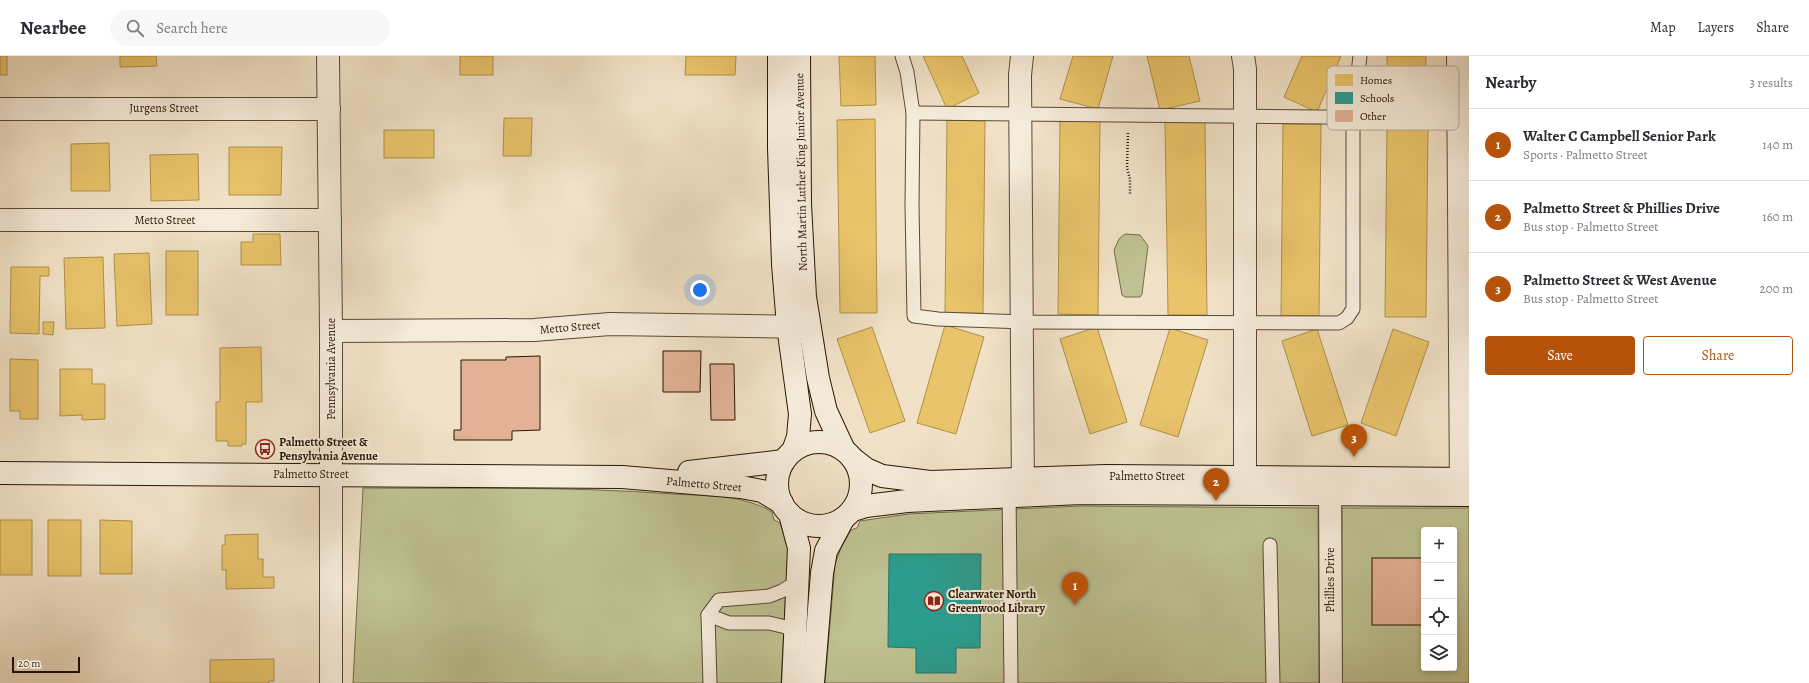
<!DOCTYPE html>
<html lang="en">
<head>
<meta charset="utf-8">
<style>
	:root { --surface:#fff; --page:#f7f7f7; --text:#2b2b33; --muted:#7c7c81; --line:#e1e1e2; --accent:#b45309 }
	body { margin:0; font-family:Alegreya,serif; background:var(--page); color:var(--text) }
	.controls { position:absolute; right:12px; bottom:12px; display:grid; overflow:hidden; border-radius:4px; box-shadow:0 2px 6px #0003 }
	.controls button { width:36px; height:36px; display:grid; place-items:center; padding:0; border:0; border-bottom:1px solid var(--line); background:var(--surface); color:var(--text); font:20px sans-serif }
	.scale { position:absolute; left:12px; bottom:10px; width:68px; box-sizing:border-box; padding-left:4px; border:2px solid #281604; border-top:0; font-size:11px; line-height:14px; white-space:nowrap; color:#281604; -webkit-text-stroke:3px #f6ecdb; paint-order:stroke }
	.you { position:absolute; left:700px; top:234px; width:14px; height:14px; margin:-10px; border:3px solid #fff; border-radius:50%; background:#1a73e8; box-shadow:0 0 0 6px #1a73e833 }
	.badge { display:grid; place-items:center; width:26px; height:26px; border-radius:50%; background:var(--accent); color:#fff; font-size:13px; font-weight:700 }
	.pin { position:absolute; translate:-50% -33px; filter:drop-shadow(0 1px 2px #0008) }
	.pin::after { content:''; position:absolute; top:21px; width:14px; height:12px; background:inherit; clip-path:polygon(0 0,100% 0,50% 100%) }
	.list { margin:0; padding:0; list-style:none }
	h2 { display:flex; justify-content:space-between; align-items:center; height:52px; margin:0; padding:0 16px; font-size:17px }
	h2 small { font-size:13px; font-weight:400; color:var(--muted) }
	.list li { display:grid; grid-template-columns:26px 1fr auto; gap:12px; align-items:center; box-sizing:border-box; height:72px; padding:0 16px; border-top:1px solid var(--line) }
	.list b { display:block; font-size:15px; white-space:nowrap }
	.list p { margin:0; font-size:13px; white-space:nowrap; color:var(--muted) }
	.list em { font-size:13px; font-style:normal; color:var(--muted) }
	.actions { display:flex; gap:8px; padding:12px 16px }
	.actions a { flex:1; padding:9px 0; border:1px solid var(--accent); border-radius:4px; text-align:center; font-size:14px; color:var(--accent) }
	.actions .main { background:var(--accent); color:#fff }
	.icon { flex:none; width:22px; height:22px; fill:none; stroke:currentColor; stroke-width:2; stroke-linecap:round; stroke-linejoin:round }
	.map { position:relative; flex:none; width:1469px; height:627px; overflow:hidden }
	header { display:flex; align-items:center; gap:24px; box-sizing:border-box; height:56px; padding:0 20px; background:var(--surface); border-bottom:1px solid var(--line) }
	header strong { font-size:19px }
	nav { display:flex; gap:22px; margin-inline-start:auto; font-size:14px }
	.search { width:280px; height:36px; background:var(--page); display:flex; align-items:center; gap:10px; box-sizing:border-box; padding:0 14px; border-radius:22px; color:var(--muted); font-size:15px }
	main { display:flex }
	aside { flex:1; background:var(--surface) }
	.map>svg:first-child { display:block }
	.green { fill:#bfc292; stroke:#746c4b; fill-rule:evenodd }
	.homes { fill:#e9c46a; stroke:#af904b }
	.schools { fill:#2a9d8f; stroke:#297465 }
	.building { fill:#e3b296; stroke:#281604 }
	.lines { fill:none; stroke-linecap:round; stroke-linejoin:round }
	.lane-casing { stroke:#5a4935; stroke-width:15 }
	.street-casing { stroke:#5a4935; stroke-width:24 }
	.secondary-casing { stroke:#281604; stroke-width:24 }
	.path { stroke:#281604; stroke-width:2.5; stroke-dasharray:1 2; stroke-linecap:butt }
	.lane { stroke:#f6ecdb; stroke-width:13 }
	.street { stroke:#f6ecdb; stroke-width:22 }
	.secondary { stroke:#f6ecdb; stroke-width:22 }
	.labels { text-anchor:middle; stroke-width:4; stroke-linejoin:round; paint-order:stroke }
	.street-label { font-size:12px; fill:#281604; stroke:#f6ecdb }
	.poi-label { font-size:12px; font-weight:bold; fill:#281604; stroke:#f6ecdb; text-anchor:start }
	.key { fill:#f6ecdb; stroke:#b8ac9a; stroke-width:1 }
	.key-label { font-size:11px; fill:#281604 }
</style>
</head>
<body>
<header>
<strong>Nearbee</strong>
<div class="search"><svg class="icon" aria-label="search" viewBox="0 0 24 24"><circle cx="10" cy="10" r="6"/><path d="M15 15l6 6"/></svg>Search here</div>
<nav><a>Map</a><a>Layers</a><a>Share</a></nav>
</header>
<main>
<div class="map">
<svg width="1469" height="627" viewBox="0 0 1469 627">
	<rect width="100%" height="100%" fill="#f1e2c7"/>
	<filter id="stains"><feTurbulence type="fractalNoise" baseFrequency=".005" numOctaves="4"/><feColorMatrix values="0 0 0 0 .2 0 0 0 0 .09 0 0 0 0 .02 0 0 0 .5 -.17"/></filter>
	<radialGradient id="worn" r=".72"><stop offset=".6" stop-color="#630" stop-opacity="0"/><stop offset="1" stop-color="#630" stop-opacity=".3"/></radialGradient>
	<g class="green">
		<path d="M1125,178L1140,179L1148,190L1142,238L1140,241H1125L1122,239L1114,194L1119,183Z"/>
		<path d="M363,432C466,433 569,430 672,438C706,440 742,438 772,456L774,464L780,467L788,494L781,627H353Z"/>
		<path d="M1081,450L1318,452L1319,627H825L835,508L841,492L851,474L857,472L860,465L908,458Z"/>
		<path d="M1342,452H1469V627H1342ZM1424,474H1454V612H1424Z"/>
	</g>
	<g class="homes">
		<rect x="0" y="0" width="7" height="19"/>
		<path d="M120,0H156L157,10L120,11Z"/>
		<rect x="460" y="0" width="33" height="19"/>
		<path d="M686,0H736L735,19H685Z"/>
		<path d="M839,0H875L876,49L841,50Z"/>
		<path d="M923,0H962L979,37L947,53Z"/>
		<path d="M1073,0H1113L1098,53L1060,43Z"/>
		<path d="M1147,0H1189L1200,45L1160,54Z"/>
		<path d="M1302,0H1341L1317,56L1284,41Z"/>
		<path d="M1387,0H1426V54H1388Z"/>
		<path d="M504,62H532L531,100H503Z"/>
		<path d="M875,63L877,257H840L837,64Z"/>
		<path d="M947,64L985,65L983,257H945Z"/>
		<path d="M1060,65H1100L1098,259L1058,258Z"/>
		<path d="M1165,66H1205L1207,259H1168Z"/>
		<path d="M1283,68H1321L1319,260H1281Z"/>
		<path d="M1387,69H1428L1426,261H1385Z"/>
		<rect x="384" y="74" width="50" height="28"/>
		<path d="M109,87L110,135H71V88Z"/>
		<path d="M229,91H282L281,139H229Z"/>
		<path d="M198,98L199,144L151,145L150,99Z"/>
		<path d="M253,178H280L281,209H241V186H253Z"/>
		<rect x="166" y="195" width="32" height="64"/>
		<path d="M149,197L152,268L117,270L114,198Z"/>
		<path d="M103,201L105,272L66,273L64,202Z"/>
		<path d="M11,211H49V220H40L39,278L10,277Z"/>
		<path d="M43,266H54L53,279L43,278Z"/>
		<path d="M945,269L984,281L956,378L917,367Z"/>
		<path d="M872,271L905,365L870,377L837,283Z"/>
		<path d="M1097,271L1127,366L1090,378L1060,283Z"/>
		<path d="M1170,272L1208,284L1178,381L1140,369Z"/>
		<path d="M1317,273L1348,369L1312,380L1282,285Z"/>
		<path d="M1393,273L1429,286L1396,380L1361,367Z"/>
		<path d="M261,291L262,346H246V388H242V390H228V385H216V346H220V292Z"/>
		<path d="M10,303L38,304V363H20V355H10Z"/>
		<path d="M60,313H92V328H105V363L82,364V359L60,360Z"/>
		<rect x="0" y="464" width="32" height="55"/>
		<rect x="48" y="464" width="33" height="56"/>
		<path d="M100,464L132,465V518H100Z"/>
		<path d="M258,478V503H263V521H274V532L226,533V514H222V489H225V479Z"/>
		<path d="M274,603V625H269V627H210V604Z"/>
	</g>
	<path class="schools" d="M889,498H981L980,592H956V617H916V592L888,591Z"/>
	<g class="building">
		<path d="M663,295H701L700,336H663Z"/>
		<path d="M540,300V374L512,375V384H454V374H461V304H506V301Z"/>
		<path d="M710,308H734L735,364H711Z"/>
		<rect x="1372" y="502" width="52" height="67"/>
	</g>
	<g class="lines">
		<g class="lane-casing">
			<g id="lane">
				<path d="M902,0L907,16L913,57L912,149L914,260L938,263L1022,266L1339,267L1347,262L1353,253V61L1360,0"/>
				<path d="M913,57L1422,62"/>
				<path d="M1009,434L1011,627"/>
				<path d="M1270,489L1273,627"/>
				<path d="M708,559L729,567H769L786,571L795,578"/>
				<path d="M710,627L708,559L719,544L769,540L782,535L798,525"/>
			</g>
		</g>
		<g class="street-casing">
			<g id="street">
				<path d="M328,0L331,275V627"/>
				<path d="M1022,0L1020,19L1023,438"/>
				<path d="M1243,0L1245,13V421"/>
				<path d="M1458,0L1461,439"/>
				<path d="M0,53H329"/>
				<path d="M0,164H330"/>
				<path d="M331,275L534,274L610,268L808,271"/>
				<path d="M1330,422L1331,627"/>
			</g>
		</g>
		<g class="secondary-casing">
			<g id="secondary">
				<path d="M779,0V92L783,208L788,270L800,358L798,381L793,395"/>
				<path d="M799,0L800,148L805,241L818,322L826,355L844,394"/>
				<circle cx="819" cy="428" r="42"/>
				<path d="M853,403L866,413L882,420L930,426L1106,420L1469,423"/>
				<path d="M689,416L784,405"/>
				<path d="M0,417L622,421L741,431L762,435L782,447"/>
				<path d="M853,454L866,450L907,445L1081,437L1469,439"/>
				<path d="M790,458L799,492L793,627"/>
				<path d="M813,627L822,517L826,495L843,463"/>
			</g>
		</g>
		<path class="path" d="M1128,77L1127,112L1130,123V138"/>
		<use href="#lane" class="lane"/>
		<use href="#street" class="street"/>
		<use href="#secondary" class="secondary"/>
	</g>
	<defs>
		<g id="bus-ring" transform="scale(1)"><circle r="9.5" fill="#f6ecdb" stroke="#8f2418" stroke-width="1.5"/><path d="M-5-6H5V4H4V6H2V4H-2V6H-4V4H-5ZM-3.5-4V0h7V-4ZM-3.5 1.2v1.5H-2V1.2ZM2 1.2v1.5H3.5V1.2Z" fill="#8f2418"/></g>
		<g id="library-ring" transform="scale(1)"><circle r="9.5" fill="#f6ecdb" stroke="#8f2418" stroke-width="1.5"/><path d="M-6-4Q-3-5.5-.7-3.5V5Q-3 3-6 4ZM6-4Q3-5.5 .7-3.5V5Q3 3 6 4Z" fill="#8f2418"/></g>
	</defs>
	<g fill-rule="evenodd">
		<use href="#bus-ring" x="265" y="393"/>
		<use href="#library-ring" x="934" y="545"/>
	</g>
	<g class="labels">
		<g class="street-label">
			<text x="164" y="56">Jurgens Street</text>
			<text transform="translate(801 116) rotate(-91)" y="4">North Martin Luther King Junior Avenue</text>
			<text x="165" y="168">Metto Street</text>
			<text transform="translate(570 271) rotate(-5)" y="4">Metto Street</text>
			<text transform="translate(331 313) rotate(-90)" y="4">Pennsylvania Avenue</text>
			<text x="311" y="422">Palmetto Street</text>
			<text x="1147" y="424">Palmetto Street</text>
			<text transform="translate(704 428) rotate(5)" y="4">Palmetto Street</text>
			<text transform="translate(1330 524) rotate(-90)" y="4">Phillies Drive</text>
		</g>
		<g class="poi-label">
			<text x="279" y="390">Palmetto Street &amp;<tspan x="279" dy="14">Pensylvania Avenue</tspan></text>
			<text x="948" y="542">Clearwater North<tspan x="948" dy="14">Greenwood Library</tspan></text>
		</g>
	</g>
	<rect x="1327" y="10" width="132" height="64" rx="6" class="key"/>
	<rect x="1335" y="18" width="18" height="12" fill="#e9c46a"/>
	<rect x="1335" y="36" width="18" height="12" fill="#2a9d8f"/>
	<rect x="1335" y="54" width="18" height="12" fill="#e3b296"/>
	<g class="key-label">
		<text x="1360" y="28">Homes</text>
		<text x="1360" y="46">Schools</text>
		<text x="1360" y="64">Other</text>
	</g>
	<rect width="100%" height="100%" filter="url(#stains)"/>
	<rect width="100%" height="100%" fill="url(#worn)"/>
</svg>
<div class="controls">
<button>+</button>
<button>−</button>
<button><svg class="icon" aria-label="locate" viewBox="0 0 24 24"><circle cx="12" cy="12" r="6"/><path d="M12 2v4M12 18v4M2 12h4M18 12h4"/></svg></button>
<button><svg class="icon" aria-label="layers" viewBox="0 0 24 24"><path d="M12 4l9 5-9 5-9-5zM3 14l9 5 9-5"/></svg></button>
</div>
<div class="scale">20 m</div>
<div class="you"></div>
<div class="pin badge" style="left:1075px;top:549px">1</div>
<div class="pin badge" style="left:1216px;top:445px">2</div>
<div class="pin badge" style="left:1354px;top:401px">3</div>
</div>
<aside>
<h2>Nearby<small>3 results</small></h2>
<ul class="list">
<li><span class="badge">1</span><div><b>Walter C Campbell Senior Park</b><p>Sports · Palmetto Street</p></div><em>140 m</em></li>
<li><span class="badge">2</span><div><b>Palmetto Street &amp; Phillies Drive</b><p>Bus stop · Palmetto Street</p></div><em>160 m</em></li>
<li><span class="badge">3</span><div><b>Palmetto Street &amp; West Avenue</b><p>Bus stop · Palmetto Street</p></div><em>200 m</em></li>
</ul>
<div class="actions"><a class="main">Save</a><a>Share</a></div>
</aside>
</main>
</body>
</html>
